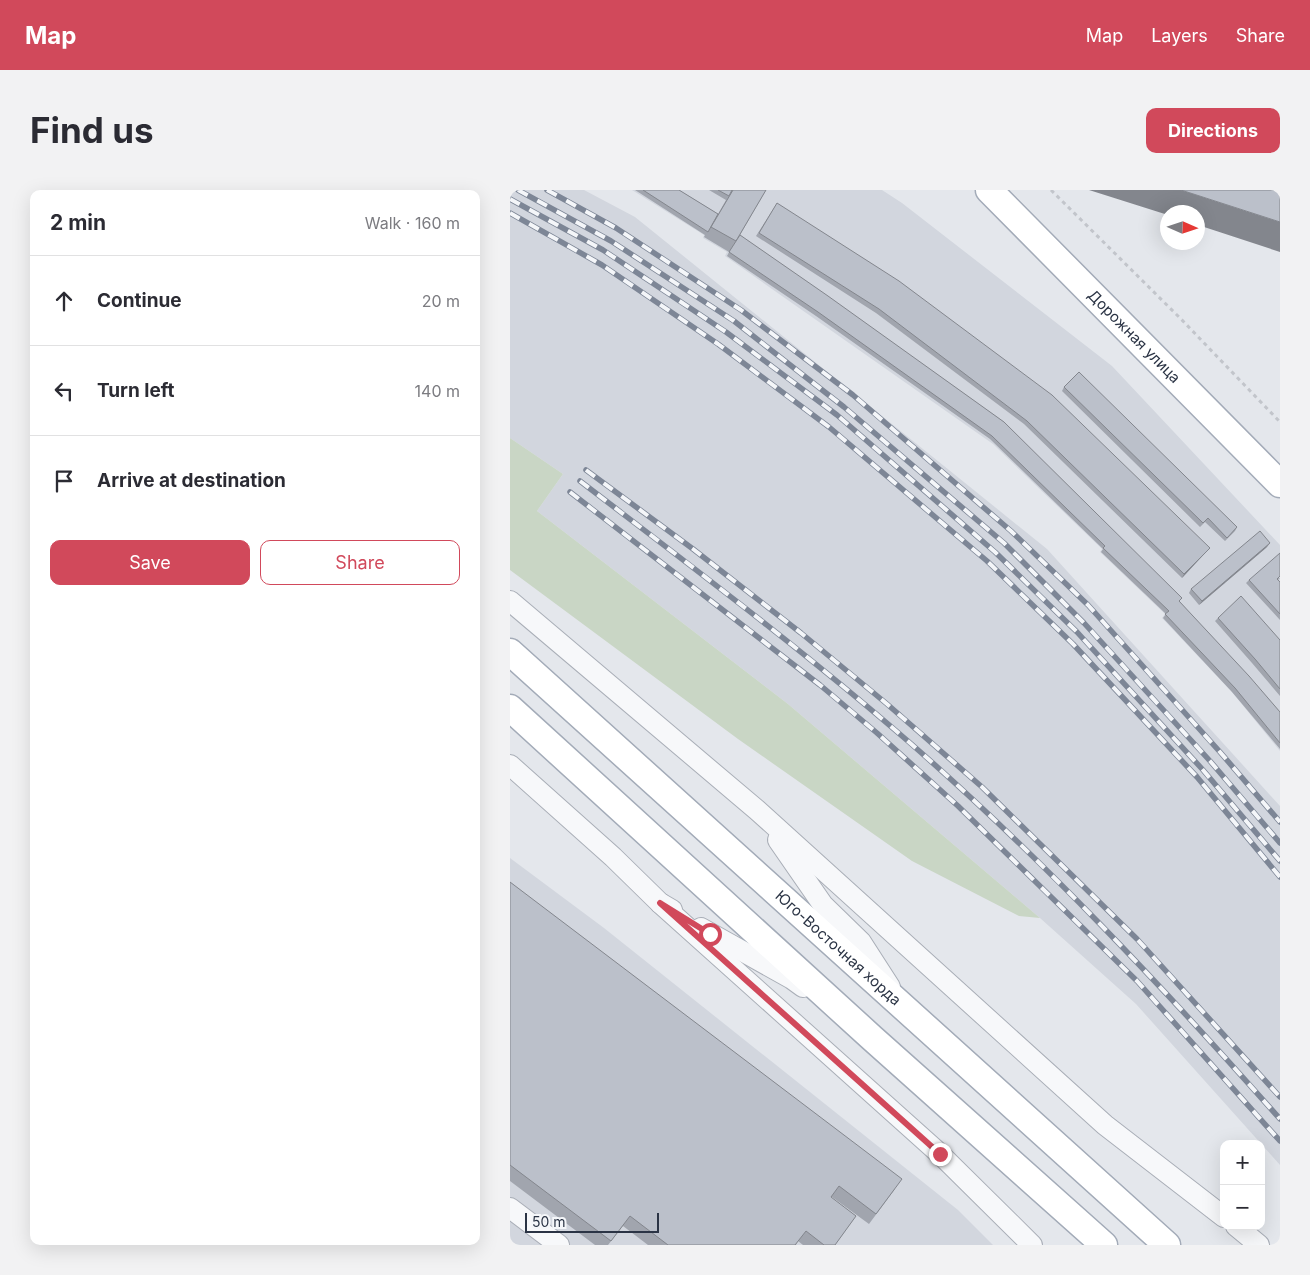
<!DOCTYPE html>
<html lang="en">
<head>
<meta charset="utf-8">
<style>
	:root { --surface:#fff; --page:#f2f2f3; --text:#2b2b33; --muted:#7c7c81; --line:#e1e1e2; --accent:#d1495b }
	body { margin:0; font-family:Inter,sans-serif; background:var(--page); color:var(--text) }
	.controls { position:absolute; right:15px; bottom:15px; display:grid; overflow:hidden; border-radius:10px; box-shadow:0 5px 20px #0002 }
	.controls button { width:45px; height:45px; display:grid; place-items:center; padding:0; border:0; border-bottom:1px solid var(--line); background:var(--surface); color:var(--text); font:25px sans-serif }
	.compass { position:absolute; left:650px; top:15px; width:45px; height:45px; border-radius:50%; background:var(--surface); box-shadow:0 5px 20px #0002; rotate:93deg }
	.scale { position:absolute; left:15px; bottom:12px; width:134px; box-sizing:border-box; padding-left:5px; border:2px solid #2b3445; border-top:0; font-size:14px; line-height:18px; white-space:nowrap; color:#2b3445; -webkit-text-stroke:4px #f4f6f9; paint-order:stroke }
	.stop { position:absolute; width:15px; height:15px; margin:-11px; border:4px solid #d1495b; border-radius:50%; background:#fff }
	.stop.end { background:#d1495b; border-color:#fff; box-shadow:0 1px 5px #0008 }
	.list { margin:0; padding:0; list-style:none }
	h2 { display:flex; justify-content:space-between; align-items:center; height:65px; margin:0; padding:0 20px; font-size:21px }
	h2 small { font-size:16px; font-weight:400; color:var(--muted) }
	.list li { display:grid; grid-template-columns:32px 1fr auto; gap:15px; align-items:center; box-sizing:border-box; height:90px; padding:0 20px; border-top:1px solid var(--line) }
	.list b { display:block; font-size:19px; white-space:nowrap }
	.list em { font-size:16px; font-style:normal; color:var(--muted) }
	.actions { display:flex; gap:10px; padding:15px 20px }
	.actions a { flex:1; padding:11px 0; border:1px solid var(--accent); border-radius:10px; text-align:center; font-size:18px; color:var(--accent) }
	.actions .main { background:var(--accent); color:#fff }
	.icon { flex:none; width:28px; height:28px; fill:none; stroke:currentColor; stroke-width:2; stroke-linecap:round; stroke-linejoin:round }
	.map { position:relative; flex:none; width:770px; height:1055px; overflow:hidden; border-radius:10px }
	header { display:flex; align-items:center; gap:30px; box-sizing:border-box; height:70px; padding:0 25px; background:var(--accent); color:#fff }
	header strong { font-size:24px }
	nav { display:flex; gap:28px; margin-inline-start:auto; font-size:18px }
	.intro { display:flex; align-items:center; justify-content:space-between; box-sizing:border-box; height:120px; padding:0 30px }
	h1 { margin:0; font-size:35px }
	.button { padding:12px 22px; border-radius:10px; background:var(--accent); color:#fff; font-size:18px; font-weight:700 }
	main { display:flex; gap:30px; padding:0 30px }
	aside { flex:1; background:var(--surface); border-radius:10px; box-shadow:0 5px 20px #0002 }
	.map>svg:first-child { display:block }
	.built { fill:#d2d6de }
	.green { fill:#c9d6c5 }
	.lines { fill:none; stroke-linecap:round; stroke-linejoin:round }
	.minor-casing { stroke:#a9aeb7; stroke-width:22 }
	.major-casing { stroke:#a3abb8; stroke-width:29 }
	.path { stroke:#c2c5cb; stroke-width:3; stroke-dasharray:4 4; stroke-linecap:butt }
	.minor { stroke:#f7f8fa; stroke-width:20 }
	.major { stroke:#fff; stroke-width:26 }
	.rail-casing { stroke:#7d8696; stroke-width:5.5 }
	.rail { stroke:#f4f6f9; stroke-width:4; stroke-dasharray:11; stroke-linecap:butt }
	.wall { fill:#a1a5ae }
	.shaded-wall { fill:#83868d }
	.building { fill:#bbc0ca; stroke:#83868d }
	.route { stroke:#d1495b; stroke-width:6 }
	.labels { text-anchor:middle; stroke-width:5; stroke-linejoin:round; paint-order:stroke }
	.street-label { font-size:15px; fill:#2b3445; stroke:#f4f6f9 }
</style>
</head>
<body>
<header>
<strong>Map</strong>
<nav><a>Map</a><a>Layers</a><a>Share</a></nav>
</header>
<div class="intro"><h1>Find us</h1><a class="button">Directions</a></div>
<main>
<aside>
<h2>2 min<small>Walk · 160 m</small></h2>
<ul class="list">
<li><svg class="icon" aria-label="ahead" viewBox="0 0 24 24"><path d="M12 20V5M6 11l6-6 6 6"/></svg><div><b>Continue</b></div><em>20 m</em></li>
<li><svg class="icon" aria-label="left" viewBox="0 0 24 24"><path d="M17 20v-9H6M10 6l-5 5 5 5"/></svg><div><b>Turn left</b></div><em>140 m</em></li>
<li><svg class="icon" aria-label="arrive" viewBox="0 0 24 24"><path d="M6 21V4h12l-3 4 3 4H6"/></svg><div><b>Arrive at destination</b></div></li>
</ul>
<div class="actions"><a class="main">Save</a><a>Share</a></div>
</aside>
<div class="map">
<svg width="770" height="1055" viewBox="0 0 770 1055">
	<rect width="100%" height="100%" fill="#e4e7ec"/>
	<g class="built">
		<path d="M0,0H74L125,27L537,359L770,616V975L626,814L530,728L278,514L27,321L53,284L0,248Z"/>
		<path d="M122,0H372L392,13L602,176L770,355V561L722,502L652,428L655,424L590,362L592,359L483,254L215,66L217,62L193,48L194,45Z"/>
		<path d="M0,668L94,738L448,1020L483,1055H0Z"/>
	</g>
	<path class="green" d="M0,248L53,284L27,321L278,514L530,728L509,726L402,671L228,549L0,380Z"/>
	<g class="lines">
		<g class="minor-casing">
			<g id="minor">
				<path d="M0,411L247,620L595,935L714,1027"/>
				<path d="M0,575L103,667L150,713L162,720"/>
				<path d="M268,650L313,715L351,752L380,797"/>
				<path d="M150,713L430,964L522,1055"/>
				<path d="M191,738L282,789L293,797"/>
				<path d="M0,1018L49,1055"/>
				<path d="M726,1036L749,1055"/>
			</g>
		</g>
		<g class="major-casing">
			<g id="major">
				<path id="s1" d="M479,0L770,294"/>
				<path id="s2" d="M0,462L657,1055"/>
				<path d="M0,518L362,848L594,1055"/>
			</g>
		</g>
		<path class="path" d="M541,0L671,129L770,232"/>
		<use href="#minor" class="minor"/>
		<use href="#major" class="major"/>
		<g class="rail-casing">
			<g id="rail">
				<path d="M8,0L101,51L224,131L334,217L494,353L574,433L700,571L770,653"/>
				<path d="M37,0L106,38L231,120L343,205L501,341L578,415L710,562L770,632"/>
				<path d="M0,9L93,60L216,142L327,225L485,362L567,442L693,580L770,671"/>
				<path d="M0,23L92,75L208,154L319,237L477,371L563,454L687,587L770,687"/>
				<path d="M76,280L183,359L291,443L377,514L472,597L627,749L770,907"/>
				<path d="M70,291C181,376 293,460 399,552C532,668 653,797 770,929"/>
				<path d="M60,302L310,495L367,543L448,616L627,791L770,951"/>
			</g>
		</g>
		<use href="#rail" class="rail"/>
	</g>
	<g class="wall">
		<path d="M125,0H169L208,24L216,10L199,0H256L230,45L494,232L669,411L770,522V559L722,502L653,428L656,424L591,362L593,359L480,249L306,126L217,66L220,60L219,62L194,47L195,45Z"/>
		<path d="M267,13L700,358L697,361L672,388L514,234L366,123L246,46Z"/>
		<path d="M554,197L727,337L725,341L715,351L695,332L690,337L552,201Z"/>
		<path d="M757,357L689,415L679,403L681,399Z"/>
		<path d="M770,388L768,390L770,392V430L736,393L739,390Z"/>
		<path d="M708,428L770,450V506L742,473L705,431Z"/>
		<path d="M0,692L385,999L359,1034L322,1007V1008L346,1026L325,1055H293L288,1051L286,1055H138L113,1036L98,1055H85L0,991Z"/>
	</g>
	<g class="shaded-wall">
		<path d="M579,0H671L770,32V62L688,35V22H658V25Z"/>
		<path d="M760,353L757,357L689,415L692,411Z"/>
		<path d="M700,358L697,361L672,388L674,384Z"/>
	</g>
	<g class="building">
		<path d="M133,0H169L208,24L198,42Z"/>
		<path d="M208,0H222L219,6Z"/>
		<path d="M223,0H256L226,51L201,37Z"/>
		<path d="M671,0H770V32Z"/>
		<path d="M267,13L389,91L542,205L700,358L674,384L517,231L369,119L249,43Z"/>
		<path d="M230,45L318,106L494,232L672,408L669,411L739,486L770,522V553L725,498L655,424L659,421L593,358L595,356L482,246L308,122L219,62Z"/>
		<path d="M569,182L727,337L717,348L698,328L693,333L554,197Z"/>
		<path d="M750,341L760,353L692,411L681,399Z"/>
		<path d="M770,363V386L767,389L770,392V424L739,390Z"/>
		<path d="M731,406L770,450V499L745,469L708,428Z"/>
		<path d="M0,692L392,989L366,1024L329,996L321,1007L346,1026L325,1055H314L296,1041L285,1055H158L120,1026L101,1051L0,975Z"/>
	</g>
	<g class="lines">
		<path class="route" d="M200,744L150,713L430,964"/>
	</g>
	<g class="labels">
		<g class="street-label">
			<text dy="5" stroke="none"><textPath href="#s1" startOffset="206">Дорожная улица</textPath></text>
			<text dy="5" stroke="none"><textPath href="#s2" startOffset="442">Юго-Восточная хорда</textPath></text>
		</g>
	</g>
</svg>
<div class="controls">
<button>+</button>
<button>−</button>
</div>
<svg class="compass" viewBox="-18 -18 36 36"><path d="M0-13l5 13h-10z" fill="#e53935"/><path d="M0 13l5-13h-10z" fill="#7c7c81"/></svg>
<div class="scale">50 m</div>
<div class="stop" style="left:200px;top:744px"></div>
<div class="stop end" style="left:430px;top:964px"></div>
</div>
</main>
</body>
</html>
